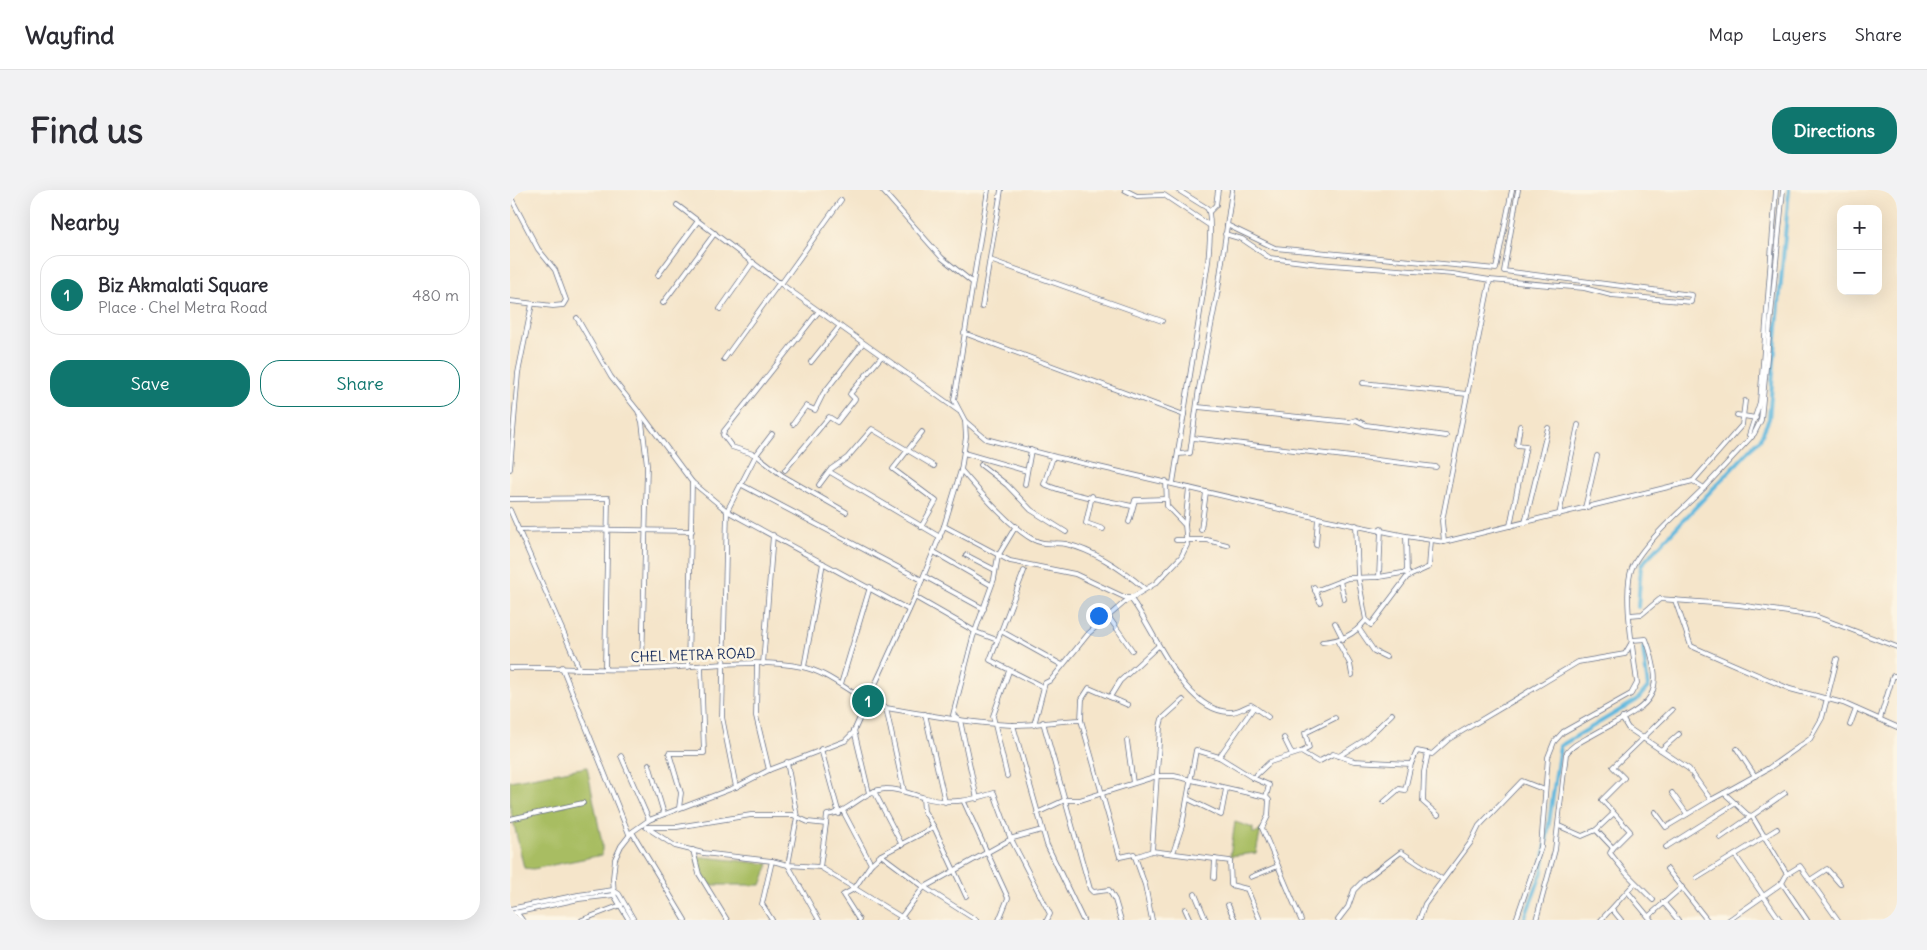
<!DOCTYPE html>
<html lang="en">
<head>
<meta charset="utf-8">
<style>
	:root { --surface:#fff; --page:#f2f2f3; --text:#2b2b33; --muted:#7c7c81; --line:#e1e1e2; --accent:#0f766e }
	body { margin:0; font-family:Delius,sans-serif; background:var(--page); color:var(--text) }
	.controls { position:absolute; right:15px; top:15px; display:grid; overflow:hidden; border-radius:10px; box-shadow:0 5px 20px #0002 }
	.controls button { width:45px; height:45px; display:grid; place-items:center; padding:0; border:0; border-bottom:1px solid var(--line); background:var(--surface); color:var(--text); font:25px sans-serif }
	.you { position:absolute; left:588px; top:425px; width:18px; height:18px; margin:-12px; border:4px solid #fff; border-radius:50%; background:#1a73e8; box-shadow:0 0 0 8px #1a73e833 }
	.badge { display:grid; place-items:center; width:32px; height:32px; border-radius:50%; background:var(--accent); color:#fff; font-size:16px; font-weight:700 }
	.pin { position:absolute; translate:-50% -50%; border:2px solid #fff; box-shadow:0 1px 5px #0006 }
	.list { margin:0; padding:0; list-style:none }
	h2 { display:flex; justify-content:space-between; align-items:center; height:65px; margin:0; padding:0 20px; font-size:21px }
	h2 small { font-size:16px; font-weight:400; color:var(--muted) }
	.list li { display:grid; grid-template-columns:32px 1fr auto; gap:15px; align-items:center; box-sizing:border-box; height:80px; margin:0 10px 10px; padding:0 10px; border:1px solid var(--line); border-radius:20px }
	.list b { display:block; font-size:19px; white-space:nowrap }
	.list p { margin:0; font-size:16px; white-space:nowrap; color:var(--muted) }
	.list em { font-size:16px; font-style:normal; color:var(--muted) }
	.actions { display:flex; gap:10px; padding:15px 20px }
	.actions a { flex:1; padding:11px 0; border:1px solid var(--accent); border-radius:20px; text-align:center; font-size:18px; color:var(--accent) }
	.actions .main { background:var(--accent); color:#fff }
	.map { position:relative; flex:none; width:1387px; height:730px; overflow:hidden; border-radius:20px }
	header { display:flex; align-items:center; gap:30px; box-sizing:border-box; height:70px; padding:0 25px; background:var(--surface); border-bottom:1px solid var(--line) }
	header strong { font-size:24px }
	nav { display:flex; gap:28px; margin-inline-start:auto; font-size:18px }
	.intro { display:flex; align-items:center; justify-content:space-between; box-sizing:border-box; height:120px; padding:0 30px }
	h1 { margin:0; font-size:35px }
	.button { padding:12px 22px; border-radius:20px; background:var(--accent); color:#fff; font-size:18px; font-weight:700 }
	main { display:flex; gap:30px; padding:0 30px }
	aside { flex:1; background:var(--surface); border-radius:20px; box-shadow:0 5px 20px #0002 }
	.map>svg:first-child { display:block }
	.green { fill:#a8bd62; stroke:#627660 }
	.lines { fill:none; stroke-linecap:round; stroke-linejoin:round }
	.canal { stroke:#61b8de; stroke-width:4 }
	.minor-casing { stroke:#676f84; stroke-width:5.5 }
	.minor { stroke:#fff; stroke-width:4 }
	.labels { text-anchor:middle; stroke-width:5; stroke-linejoin:round; paint-order:stroke }
	.street-label { font-size:14px; fill:#1b2f5e; stroke:#fcf5e5 }
</style>
</head>
<body>
<header>
<strong>Wayfind</strong>
<nav><a>Map</a><a>Layers</a><a>Share</a></nav>
</header>
<div class="intro"><h1>Find us</h1><a class="button">Directions</a></div>
<main>
<aside>
<h2>Nearby<small></small></h2>
<ul class="list">
<li><span class="badge">1</span><div><b>Biz Akmalati Square</b><p>Place · Chel Metra Road</p></div><em>480 m</em></li>
</ul>
<div class="actions"><a class="main">Save</a><a>Share</a></div>
</aside>
<div class="map">
<svg width="1387" height="730" viewBox="0 0 1387 730">
	<rect width="100%" height="100%" fill="#fcf5e5"/>
	<filter id="ink" filterUnits="userSpaceOnUse"><feTurbulence type="fractalNoise" baseFrequency=".02" numOctaves="2"/><feDisplacementMap in="SourceGraphic" scale="10" xChannelSelector="R" yChannelSelector="G"/><feConvolveMatrix kernelMatrix="1 2 1 2 8 2 1 2 1" color-interpolation-filters="sRGB"/></filter>
	<filter id="wash" filterUnits="userSpaceOnUse"><feTurbulence type="fractalNoise" baseFrequency=".0096" numOctaves="4" result="noise"/><feDisplacementMap in="SourceGraphic" scale="20" xChannelSelector="R" yChannelSelector="G"/><feGaussianBlur stdDeviation="1.12" result="paint"/><feColorMatrix in="noise" values="0 0 0 0 0 0 0 0 0 0 0 0 0 0 0 0 0 1.4 0 .05"/><feComposite in="paint" operator="in"/></filter>
	<g filter="url(#wash)">
		<rect width="100%" height="100%" fill="#f5e5ca"/>
		<g class="green">
			<path d="M77,577L92,653V665L23,679L14,678L0,617V591Z"/>
			<path d="M725,632L743,638V643H747L751,639L746,663L720,666Z"/>
			<path d="M185,666L259,674L251,695H198L191,684Z"/>
		</g>
		<g class="lines">
			<g class="canal">
				<path d="M1128,417L1131,375L1250,249L1259,229L1279,0"/>
				<path d="M1014,730L1032,682L1050,556L1127,510L1138,497L1133,458"/>
			</g>
		</g>
	</g>
	<g filter="url(#ink)">
		<g class="lines">
			<g class="minor-casing">
				<g id="minor">
					<path d="M372,0L432,68L462,92"/>
					<path d="M615,0L627,6L654,5L699,35"/>
					<path d="M0,6L28,59L45,80L56,110L53,115L43,116L0,111"/>
					<path d="M167,15L271,94L449,221"/>
					<path d="M700,21L706,15L708,0"/>
					<path d="M717,35L765,58L986,79L1002,0"/>
					<path d="M715,44L732,49L760,68L809,74L943,84L980,90L1074,98L1101,105L1181,112L1182,105L994,81L1008,0"/>
					<path d="M480,70L652,131"/>
					<path d="M148,85L188,31"/>
					<path d="M271,94L331,10"/>
					<path d="M153,113L205,43"/>
					<path d="M472,117L491,0"/>
					<path d="M210,119L243,72"/>
					<path d="M309,121L214,241L213,245L222,257L246,265L273,286L336,322"/>
					<path d="M67,128L101,187L128,221L132,232L137,275L132,479"/>
					<path d="M454,143L674,225"/>
					<path d="M214,169L270,92"/>
					<path d="M301,172L330,136"/>
					<path d="M853,193L957,204"/>
					<path d="M688,217L840,232L846,230L856,235L936,246"/>
					<path d="M130,222L182,292L217,321L399,420"/>
					<path d="M1227,225L1246,228"/>
					<path d="M455,231L476,249L546,267L808,328L896,346L934,352L1183,291L1194,298L1244,244L1251,230L1273,0"/>
					<path d="M283,234L296,216L305,220L313,204L353,153"/>
					<path d="M1242,247L1239,245L1250,212L1266,0"/>
					<path d="M683,248L926,277"/>
					<path d="M454,263L517,281"/>
					<path d="M669,264L680,263L689,198L708,100L722,0"/>
					<path d="M543,267L534,294C562,306 592,309 622,316"/>
					<path d="M471,275L497,295L521,320L556,342"/>
					<path d="M0,279L8,183L22,114"/>
					<path d="M275,280L319,227L327,232L345,209L340,204L372,166"/>
					<path d="M451,280C468,300 500,337 522,349C535,356 545,352 556,354C585,361 612,379 635,399"/>
					<path d="M320,282L430,347"/>
					<path d="M1183,291L1232,235L1235,211"/>
					<path d="M663,293L698,72C699,61 703,25 697,18L668,0"/>
					<path d="M515,294L521,260"/>
					<path d="M232,295L412,390"/>
					<path d="M309,295L321,279L337,268L362,239L424,276"/>
					<path d="M582,306L576,333L593,339"/>
					<path d="M0,309L98,308L95,478"/>
					<path d="M1075,318L1087,266"/>
					<path d="M0,320L69,478"/>
					<path d="M1049,325L1068,235"/>
					<path d="M619,332L625,310L655,309"/>
					<path d="M1015,333L1038,238"/>
					<path d="M675,335L679,298"/>
					<path d="M846,335L848,386L856,430L861,435L897,387L919,377L921,350"/>
					<path d="M434,336L500,371L565,384L614,407H624"/>
					<path d="M1000,336L1016,256L1007,255L1010,236"/>
					<path d="M411,337L426,311L383,279L412,242"/>
					<path d="M8,340L53,339L182,341"/>
					<path d="M691,340L696,302"/>
					<path d="M896,346L897,384"/>
					<path d="M666,350H697L717,355"/>
					<path d="M934,352L932,331L980,90"/>
					<path d="M806,355L808,328"/>
					<path d="M424,362L481,395"/>
					<path d="M456,365L485,380"/>
					<path d="M514,381L480,470L533,497"/>
					<path d="M414,386L474,419"/>
					<path d="M869,387L871,339"/>
					<path d="M830,391L834,409"/>
					<path d="M804,397L810,412"/>
					<path d="M805,401L838,388L869,387L898,382"/>
					<path d="M405,407L466,442L487,450"/>
					<path d="M621,409C646,441 672,520 719,522C727,523 734,517 741,515L758,527"/>
					<path d="M1165,410L1181,456L1280,499L1333,513L1387,537"/>
					<path d="M1120,425L1132,424L1150,409L1229,415L1305,426L1387,457"/>
					<path d="M598,426L622,460"/>
					<path d="M825,433L833,449"/>
					<path d="M849,439L864,461L876,467"/>
					<path d="M491,441L552,475"/>
					<path d="M827,450L840,474L842,485"/>
					<path d="M812,452C832,450 843,446 856,430"/>
					<path d="M247,474L246,526L259,580"/>
					<path d="M253,474L263,345"/>
					<path d="M52,477L119,644"/>
					<path d="M178,477L182,292"/>
					<path d="M294,477L313,373"/>
					<path d="M0,478C45,477 91,481 137,479C184,477 246,468 292,477C323,483 346,511 376,518C418,525 460,533 502,535C526,536 547,530 571,530"/>
					<path d="M331,494L360,397"/>
					<path d="M600,507L610,491L648,456"/>
					<path d="M618,515L579,498L572,509L571,530L610,667L624,664L635,695L642,730"/>
					<path d="M376,518L394,601"/>
					<path d="M415,524L435,612"/>
					<path d="M1112,528L1118,538L1179,579L1201,610L1214,603L1238,625L1242,626L1277,684L1272,693L1219,730"/>
					<path d="M1370,529L1383,486H1387"/>
					<path d="M533,532L580,699L583,702L599,700L605,710L611,730"/>
					<path d="M503,535L537,655L573,730"/>
					<path d="M524,535L535,493L541,490L579,443L616,411L646,393L671,367L677,355L675,335L657,316L656,291"/>
					<path d="M1340,535L1346,519"/>
					<path d="M344,540L359,603"/>
					<path d="M774,548L782,564"/>
					<path d="M617,551L623,593"/>
					<path d="M311,559L329,624"/>
					<path d="M1227,559L1245,586"/>
					<path d="M1151,560L1169,544"/>
					<path d="M791,562L799,558L795,543L825,528"/>
					<path d="M918,563L914,582L913,612L928,625"/>
					<path d="M111,566L139,630"/>
					<path d="M829,566L856,549L882,524"/>
					<path d="M709,567L744,517"/>
					<path d="M277,572L287,627L278,675L309,730"/>
					<path d="M139,574L154,624"/>
					<path d="M497,586L483,526L499,481"/>
					<path d="M226,597L212,527L217,321L246,265L262,244"/>
					<path d="M364,601L392,655"/>
					<path d="M1162,603L1177,624"/>
					<path d="M1214,603L1259,578L1300,549L1312,528L1327,469"/>
					<path d="M756,607L759,595L743,588L760,572L791,562L808,572L823,564L844,571L901,574L907,561L922,564L939,549L1068,472L1115,464L1122,452"/>
					<path d="M413,608L414,621L424,637L456,706"/>
					<path d="M467,609L450,530L443,525L463,447L484,389L488,366L506,336"/>
					<path d="M678,609L711,625L716,599"/>
					<path d="M454,612L498,708L489,730"/>
					<path d="M874,612L889,599L895,600L901,574"/>
					<path d="M169,618L171,603L159,563H194L191,476"/>
					<path d="M333,621L361,674"/>
					<path d="M1145,622L1156,637L1201,610"/>
					<path d="M527,623L555,610H570L647,586H664L756,607L759,610L758,626L752,638L791,730"/>
					<path d="M0,629L73,613"/>
					<path d="M1049,636L1072,646L1086,640L1103,624"/>
					<path d="M136,637L165,656L193,663L262,671L278,675L310,677L396,730"/>
					<path d="M137,637H167L241,625H283L298,632L316,634L317,625C340,623 353,600 375,599C388,598 400,604 412,607C437,615 459,611 484,603L500,647L540,724L537,730"/>
					<path d="M1086,640L1103,658L1120,641L1092,610L1114,588L1103,577L1162,520"/>
					<path d="M122,642L175,730"/>
					<path d="M1210,648L1275,603"/>
					<path d="M1156,657L1226,613"/>
					<path d="M1103,658L1100,663L1116,683L1143,710"/>
					<path d="M183,660L189,684L217,730"/>
					<path d="M642,661L650,537L652,529L673,510"/>
					<path d="M663,663L672,636L686,560L709,567L743,588"/>
					<path d="M371,665L424,637"/>
					<path d="M1225,665L1270,730"/>
					<path d="M625,667L642,661L720,671L721,695L737,699L750,730"/>
					<path d="M262,671L252,714L262,730"/>
					<path d="M310,677L316,634"/>
					<path d="M1157,679L1197,730"/>
					<path d="M1277,684L1290,676L1328,730"/>
					<path d="M741,687L768,676"/>
					<path d="M704,688L705,669"/>
					<path d="M1187,688L1267,639"/>
					<path d="M1300,690L1317,679L1330,694"/>
					<path d="M1272,693L1297,730"/>
					<path d="M1118,702L1141,730"/>
					<path d="M685,704L696,730"/>
					<path d="M1153,712L1168,730"/>
					<path d="M718,715L725,730"/>
					<path d="M0,719L68,705L103,700L109,704L124,730"/>
					<path d="M675,719L680,730"/>
					<path d="M1102,719L1111,730"/>
					<path d="M6,722L12,730"/>
					<path d="M0,724L69,709L104,705"/>
					<path d="M1139,726L1172,697"/>
					<path d="M72,730L111,715"/>
					<path d="M119,730L104,705L103,688L105,669L111,656L122,642L139,630L226,597L259,580L335,551L343,543L405,407L434,336L451,280L456,247L455,231L444,210L478,0"/>
					<path d="M349,730L333,705L344,699L361,674L371,665L414,697L466,730"/>
					<path d="M389,730L413,698L503,648L532,640"/>
					<path d="M828,730L838,717L844,700L854,690L891,662L932,689"/>
					<path d="M909,730L915,714L961,652L969,636L1012,591L1035,600"/>
					<path d="M1006,730L1031,657L1038,567L1044,552L1053,542L1121,504L1127,493C1124,466 1112,402 1122,378C1133,353 1174,318 1194,298"/>
					<path d="M1026,730L1045,660L1056,564C1062,555 1072,551 1081,546C1133,516 1160,515 1136,449L1122,450"/>
					<path d="M1091,730L1125,693"/>
				</g>
			</g>
			<use href="#minor" class="minor"/>
		</g>
	</g>
	<g class="labels">
		<g class="street-label">
			<text transform="translate(183 465) rotate(-2)" y="5">CHEL METRA ROAD</text>
		</g>
	</g>
</svg>
<div class="controls">
<button>+</button>
<button>−</button>
</div>
<div class="you"></div>
<div class="pin badge" style="left:358px;top:511px">1</div>
</div>
</main>
</body>
</html>
